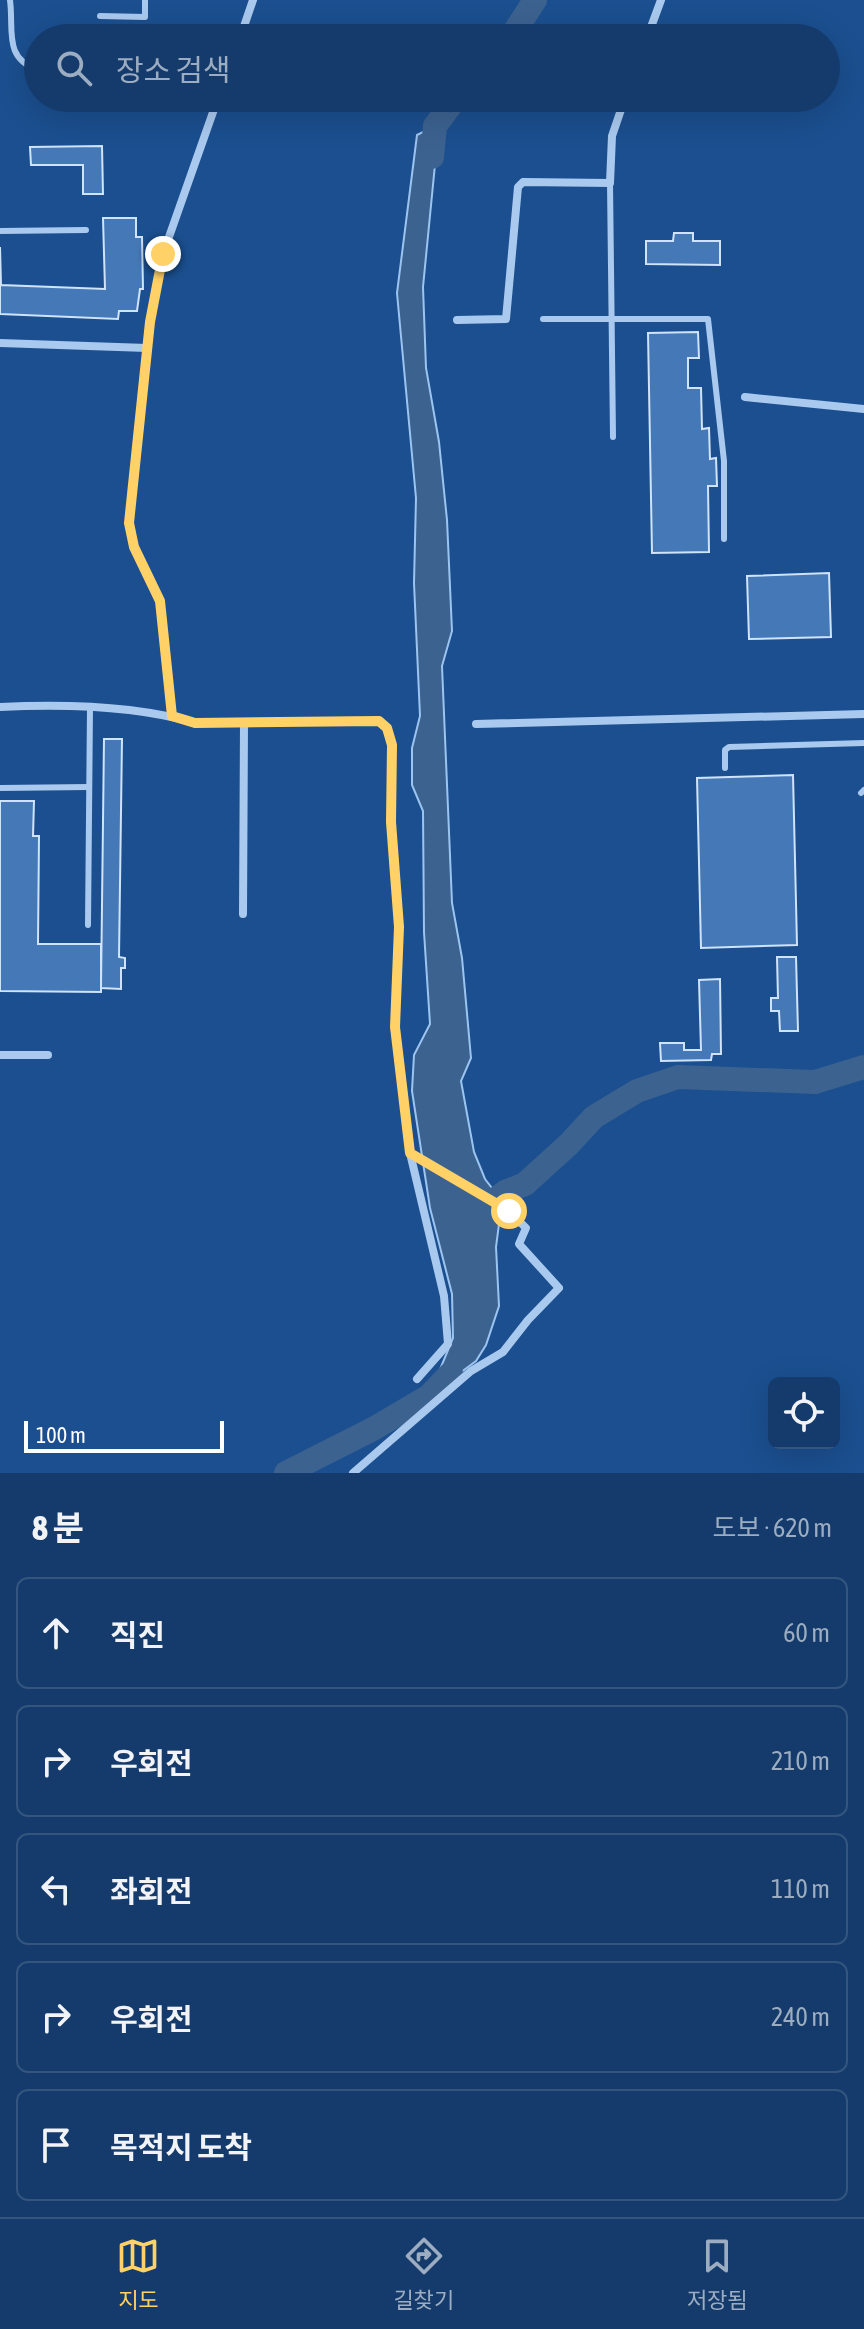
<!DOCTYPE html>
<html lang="ko">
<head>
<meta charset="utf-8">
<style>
	:root { --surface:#143b6b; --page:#1d4271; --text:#f1f3f6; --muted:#9dadc1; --line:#33557e; --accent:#ffd166 }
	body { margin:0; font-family:"Asap Condensed","Noto Sans KR",sans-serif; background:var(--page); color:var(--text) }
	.controls { position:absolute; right:24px; bottom:24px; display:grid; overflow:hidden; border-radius:12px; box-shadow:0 8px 32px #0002 }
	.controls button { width:72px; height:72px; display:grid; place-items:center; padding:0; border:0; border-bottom:2px solid var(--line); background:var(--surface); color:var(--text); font:40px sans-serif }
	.scale { position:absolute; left:24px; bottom:20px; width:200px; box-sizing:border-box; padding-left:8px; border:4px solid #fff; border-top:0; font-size:22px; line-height:28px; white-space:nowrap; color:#fff; -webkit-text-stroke:6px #1b4f8f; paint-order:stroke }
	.stop { position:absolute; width:24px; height:24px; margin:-18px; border:6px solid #ffd166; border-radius:50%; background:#fff }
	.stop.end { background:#ffd166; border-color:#fff; box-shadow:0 2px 8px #0008 }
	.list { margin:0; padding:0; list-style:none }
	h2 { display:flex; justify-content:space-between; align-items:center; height:104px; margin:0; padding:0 32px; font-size:34px }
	h2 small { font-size:26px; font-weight:400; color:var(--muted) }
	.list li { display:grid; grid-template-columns:52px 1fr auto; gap:24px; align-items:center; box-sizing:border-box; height:112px; margin:0 16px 16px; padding:0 16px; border:2px solid var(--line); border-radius:12px }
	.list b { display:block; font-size:30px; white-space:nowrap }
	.list em { font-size:26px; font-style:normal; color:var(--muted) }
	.icon { flex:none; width:44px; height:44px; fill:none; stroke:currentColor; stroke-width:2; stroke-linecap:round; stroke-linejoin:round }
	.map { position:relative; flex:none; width:864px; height:1473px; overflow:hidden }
	.search { position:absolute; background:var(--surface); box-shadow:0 8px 32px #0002; left:24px; right:24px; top:24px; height:88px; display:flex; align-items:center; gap:20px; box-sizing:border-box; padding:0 28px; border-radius:44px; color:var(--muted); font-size:30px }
	.sheet { height:744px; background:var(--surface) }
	nav { display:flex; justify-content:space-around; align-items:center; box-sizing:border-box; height:112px; border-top:2px solid var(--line); background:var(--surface); font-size:22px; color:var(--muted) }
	nav a { display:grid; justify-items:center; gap:4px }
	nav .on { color:var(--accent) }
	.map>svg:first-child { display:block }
	.water { fill:#3c6290; stroke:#9cc4f0; stroke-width:2 }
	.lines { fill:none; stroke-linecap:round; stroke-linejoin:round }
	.river { stroke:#3c6290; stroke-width:24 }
	.building { fill:#4478b7; stroke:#cfe3fa; stroke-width:2 }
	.lane { stroke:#a9c9ee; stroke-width:6 }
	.street { stroke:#a9c9ee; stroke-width:8 }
	.route { stroke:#ffd166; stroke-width:10 }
</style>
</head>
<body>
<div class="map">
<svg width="864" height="1473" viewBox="0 0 864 1473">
	<rect width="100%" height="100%" fill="#1b4f8f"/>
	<path class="water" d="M435,126L437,144L423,287L426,368L439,442L447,520L452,631L442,666L452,903L462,958L471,1058L461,1081L474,1152L485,1179L502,1201L496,1247L499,1306L486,1345L476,1361L429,1396L453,1338L452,1294L430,1208L412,1091L414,1055L430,1024L424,932L423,811L412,785V748L420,716L414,583L416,498L397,293L417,135Z"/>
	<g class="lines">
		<g class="river">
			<path d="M506,38L513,34L535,0"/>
			<path d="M432,157L435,126L456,98"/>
			<path d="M481,1222L488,1205L505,1192L525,1184L569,1144L594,1117L637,1091L678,1077L815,1082L864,1067"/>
			<path d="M286,1473L373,1429L429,1396L451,1373"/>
		</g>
	</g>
	<g class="building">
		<path d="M102,146L103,194H83V165H31L30,147Z"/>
		<path d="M103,218H136V237H142L143,289H140L137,311H119L118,319L0,314V247L1,285L105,289Z"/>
		<path d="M674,233H693V241H720V265L646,264V241H673Z"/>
		<path d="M698,332L699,358H688V388H701L702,429L709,428L710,459L716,458L717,486H708L709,552L652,553L648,333Z"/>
		<path d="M829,573L831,637L749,639L747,576Z"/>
		<path d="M104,739H122L119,957L125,958V968H121V989L101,988Z"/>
		<path d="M793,775L797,945L701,948L697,778Z"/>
		<path d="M0,801H34L33,836H39L38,944H101V992L0,991Z"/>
		<path d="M777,957H796L798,1031H780L779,1011H771V998H778Z"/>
		<path d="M720,979L721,1054H712L711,1060L661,1061L660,1043H684V1050H701L699,980Z"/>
	</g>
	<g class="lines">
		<g class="lane">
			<path d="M10,0C14,30 3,58 38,70"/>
			<path d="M100,16L145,17V0"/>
			<path d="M82,98L93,108"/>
			<path d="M610,183L613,437"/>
			<path d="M0,231L86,230"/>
			<path d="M543,319H708L724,461V539"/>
			<path d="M725,768V750L729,747L864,743"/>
			<path d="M0,788L89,787"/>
			<path d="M861,793L864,790"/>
			<path d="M88,925L90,708"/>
		</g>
		<g class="street">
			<path d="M240,38L253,0"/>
			<path d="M647,38L661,0"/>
			<path d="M457,320L506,319L518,187L523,182L610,183L612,136L625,98"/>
			<path d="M0,343L147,348"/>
			<path d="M745,397L864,409"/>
			<path d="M0,707C63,704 134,705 195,723L379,721L387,728L392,745L391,822L399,927L395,1027L410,1153"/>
			<path d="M172,716L160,601L134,547L129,523L150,322L163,254L218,98"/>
			<path d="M476,724L864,714"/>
			<path d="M243,914L244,723"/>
			<path d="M0,1055H48"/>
			<path d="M353,1473L471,1371L503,1352L528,1320L559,1288L519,1244L526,1228L509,1211L410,1153L444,1296L448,1344L417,1379"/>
		</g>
	</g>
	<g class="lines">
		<path class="route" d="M163,254L150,322L129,523L134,547L160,601L172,716L195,723L379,721L387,728L392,745L391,822L399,927L395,1027L410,1153L509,1211"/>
	</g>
</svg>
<div class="controls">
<button><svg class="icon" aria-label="locate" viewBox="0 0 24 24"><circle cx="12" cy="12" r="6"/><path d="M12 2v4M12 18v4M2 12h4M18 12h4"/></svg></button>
</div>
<div class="scale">100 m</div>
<div class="stop" style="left:509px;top:1211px"></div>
<div class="stop end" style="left:163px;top:254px"></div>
<div class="search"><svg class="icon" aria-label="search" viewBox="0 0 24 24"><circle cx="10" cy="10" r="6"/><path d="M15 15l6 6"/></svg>장소 검색</div>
</div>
<section class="sheet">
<h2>8 분<small>도보 · 620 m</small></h2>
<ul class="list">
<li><svg class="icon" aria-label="ahead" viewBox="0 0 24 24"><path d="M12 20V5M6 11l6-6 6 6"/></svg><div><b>직진</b></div><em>60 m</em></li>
<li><svg class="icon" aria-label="right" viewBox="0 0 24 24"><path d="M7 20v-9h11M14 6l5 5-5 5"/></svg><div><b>우회전</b></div><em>210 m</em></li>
<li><svg class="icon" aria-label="left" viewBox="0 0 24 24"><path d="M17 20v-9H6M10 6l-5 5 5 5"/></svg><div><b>좌회전</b></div><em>110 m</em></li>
<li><svg class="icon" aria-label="right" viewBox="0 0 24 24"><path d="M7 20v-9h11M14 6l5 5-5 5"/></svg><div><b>우회전</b></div><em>240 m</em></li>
<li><svg class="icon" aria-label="arrive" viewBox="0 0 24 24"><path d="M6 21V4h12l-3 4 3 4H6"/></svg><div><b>목적지 도착</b></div></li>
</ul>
</section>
<nav>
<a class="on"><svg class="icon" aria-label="map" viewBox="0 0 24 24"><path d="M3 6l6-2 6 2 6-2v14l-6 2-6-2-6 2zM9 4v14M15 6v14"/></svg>지도</a>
<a><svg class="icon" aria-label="directions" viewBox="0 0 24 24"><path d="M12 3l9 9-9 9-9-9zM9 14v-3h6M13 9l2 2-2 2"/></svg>길찾기</a>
<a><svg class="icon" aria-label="saved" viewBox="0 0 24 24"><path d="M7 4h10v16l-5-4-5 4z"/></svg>저장됨</a>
</nav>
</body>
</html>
